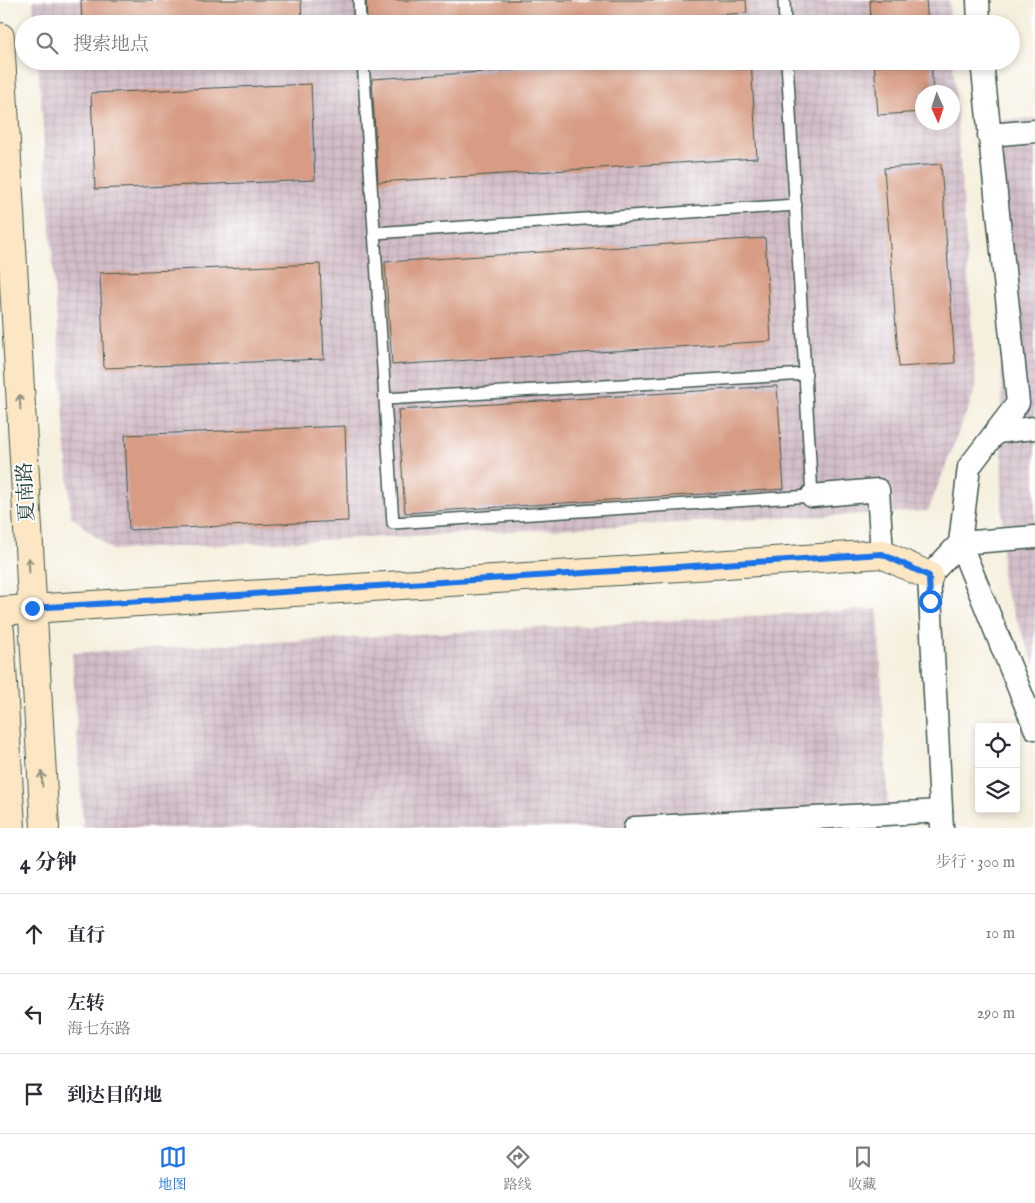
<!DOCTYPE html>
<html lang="zh">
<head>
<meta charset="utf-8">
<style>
	:root { --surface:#fff; --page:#f2f2f3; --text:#2b2b33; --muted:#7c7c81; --line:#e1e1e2; --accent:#1a73e8 }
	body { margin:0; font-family:"IM FELL English","Noto Serif SC",serif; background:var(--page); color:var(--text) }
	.controls { position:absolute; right:15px; bottom:15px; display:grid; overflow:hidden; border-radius:5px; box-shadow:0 2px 8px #0003 }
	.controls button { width:45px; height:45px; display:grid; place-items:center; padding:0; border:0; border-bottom:1px solid var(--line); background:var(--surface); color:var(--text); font:25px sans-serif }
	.compass { position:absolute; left:915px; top:85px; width:45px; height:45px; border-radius:50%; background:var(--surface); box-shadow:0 2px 8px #0003; rotate:177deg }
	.stop { position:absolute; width:15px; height:15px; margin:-11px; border:4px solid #1a73e8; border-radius:50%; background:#fff }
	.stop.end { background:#1a73e8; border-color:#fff; box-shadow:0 1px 5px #0008 }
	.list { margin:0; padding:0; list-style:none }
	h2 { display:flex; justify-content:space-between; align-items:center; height:65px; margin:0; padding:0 20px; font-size:21px }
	h2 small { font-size:16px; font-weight:400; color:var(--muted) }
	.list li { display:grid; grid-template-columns:32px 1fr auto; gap:15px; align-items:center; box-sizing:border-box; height:80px; padding:0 20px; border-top:1px solid var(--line) }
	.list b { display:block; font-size:19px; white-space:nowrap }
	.list p { margin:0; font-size:16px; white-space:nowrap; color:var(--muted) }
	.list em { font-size:16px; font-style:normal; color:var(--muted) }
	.icon { flex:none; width:28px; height:28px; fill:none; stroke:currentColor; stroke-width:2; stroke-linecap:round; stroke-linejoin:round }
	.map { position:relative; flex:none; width:1035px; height:828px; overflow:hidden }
	.search { position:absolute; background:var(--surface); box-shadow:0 2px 8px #0003; left:15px; right:15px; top:15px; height:55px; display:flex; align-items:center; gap:12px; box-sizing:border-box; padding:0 18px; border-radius:28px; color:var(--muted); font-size:19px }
	.sheet { height:305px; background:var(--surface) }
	nav { display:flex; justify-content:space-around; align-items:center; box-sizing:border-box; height:70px; border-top:1px solid var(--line); background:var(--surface); font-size:14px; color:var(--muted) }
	nav a { display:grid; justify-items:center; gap:2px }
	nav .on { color:var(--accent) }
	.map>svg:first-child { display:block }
	.industrial { fill:url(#industrial-grid); fill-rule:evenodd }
	.building { fill:#d79c83 }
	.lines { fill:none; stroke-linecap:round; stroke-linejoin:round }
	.lane-casing { stroke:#3f584d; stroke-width:14 }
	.street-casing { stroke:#3f584d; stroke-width:25 }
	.secondary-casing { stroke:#3f584d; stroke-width:30 }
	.lane { stroke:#fff; stroke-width:11 }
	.street { stroke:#fff; stroke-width:22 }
	.secondary { stroke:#fce6c4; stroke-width:28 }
	.oneway { stroke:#8e927c }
	.route { stroke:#1a73e8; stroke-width:6 }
	.labels { text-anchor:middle; stroke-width:4; stroke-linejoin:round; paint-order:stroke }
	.street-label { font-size:20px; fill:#1f3d34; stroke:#fff }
</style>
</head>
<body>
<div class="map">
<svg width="1035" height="828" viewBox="0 0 1035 828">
	<defs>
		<pattern id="industrial-grid" width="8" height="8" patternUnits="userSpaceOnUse" patternTransform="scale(1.25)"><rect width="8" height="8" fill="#d2bdc8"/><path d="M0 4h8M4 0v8" fill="none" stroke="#b4a3ac"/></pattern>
	</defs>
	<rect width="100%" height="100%" fill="#fff"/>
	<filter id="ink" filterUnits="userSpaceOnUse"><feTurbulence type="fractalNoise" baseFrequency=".02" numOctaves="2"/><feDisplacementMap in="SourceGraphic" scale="10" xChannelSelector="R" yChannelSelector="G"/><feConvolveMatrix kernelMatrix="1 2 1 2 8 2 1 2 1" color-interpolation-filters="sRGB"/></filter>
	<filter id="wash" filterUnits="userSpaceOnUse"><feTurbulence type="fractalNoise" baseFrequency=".0096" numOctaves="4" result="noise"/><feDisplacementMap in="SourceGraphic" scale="20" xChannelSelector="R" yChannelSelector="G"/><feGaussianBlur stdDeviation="1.12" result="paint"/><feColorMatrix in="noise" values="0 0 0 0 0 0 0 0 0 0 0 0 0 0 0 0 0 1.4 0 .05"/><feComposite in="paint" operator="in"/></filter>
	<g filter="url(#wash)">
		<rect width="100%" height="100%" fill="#f5efdd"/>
		<g class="industrial">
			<path d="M33,0H949L951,24H35Z"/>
			<path d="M38,61H953L976,388L928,511L112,550L71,516ZM922,92H952V122H922Z"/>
			<path d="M1035,118V666L1002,583L1001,120Z"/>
			<path d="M878,609L889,828H83L72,653Z"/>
		</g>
		<g id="blocks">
			<g class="building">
				<path d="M81,0H301L302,24H82Z"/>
				<path d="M366,0H746L747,13L583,24H367Z"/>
				<path d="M870,0H926L928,24H871Z"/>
				<path d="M658,61H751L757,158L378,182L372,79Z"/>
				<path d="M874,61H931L933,92H922V112L878,115Z"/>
				<path d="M311,84L315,180L95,189L91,93Z"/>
				<path d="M941,164L955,363L899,367L884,168Z"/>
				<path d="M765,238L771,341L392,365L385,262Z"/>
				<path d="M320,264L324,359L104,368L100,273Z"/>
				<path d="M777,386L784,489L405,513L398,410Z"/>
				<path d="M345,426L348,521L129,530L125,435Z"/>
			</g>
		</g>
	</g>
	<g filter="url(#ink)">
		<use href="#blocks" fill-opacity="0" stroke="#3f584d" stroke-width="1"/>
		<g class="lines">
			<g class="lane-casing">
				<g id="lane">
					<path d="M359,0L360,24"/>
					<path d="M784,0L785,24"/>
					<path d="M363,61L393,523L812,496L787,61"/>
					<path d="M374,233L796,205"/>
					<path d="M385,399L806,374"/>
				</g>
			</g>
			<g class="street-casing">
				<g id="street">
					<path d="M978,0L979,24"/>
					<path d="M989,135L1035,131"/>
					<path d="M996,432L1035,428"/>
					<path d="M812,496L878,490L882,554"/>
					<path d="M1035,537L960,543L1035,728"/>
					<path d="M635,828L941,811"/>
					<path d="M942,828L929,576L960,543L969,467L1018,403L982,61"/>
				</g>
			</g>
			<g class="secondary-casing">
				<g id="secondary">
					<path d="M0,37L45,828"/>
					<path d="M0,611L882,554L929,576"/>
					<path d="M0,631L11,828"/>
				</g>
			</g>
			<use href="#lane" class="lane"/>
			<use href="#street" class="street"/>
			<use href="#secondary" class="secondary"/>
		</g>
		<defs><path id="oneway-shaft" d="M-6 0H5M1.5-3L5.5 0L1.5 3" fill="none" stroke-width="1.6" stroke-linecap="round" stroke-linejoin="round" transform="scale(1.25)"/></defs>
		<g class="oneway">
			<use href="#oneway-shaft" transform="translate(20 402) rotate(-93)"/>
			<use href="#oneway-shaft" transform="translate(29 565) rotate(-93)"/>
			<use href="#oneway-shaft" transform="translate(42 779) rotate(-93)"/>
		</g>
	</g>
	<g class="lines" filter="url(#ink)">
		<path class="route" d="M32,608L882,554L929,576L930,601"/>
	</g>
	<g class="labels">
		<g class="street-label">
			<text transform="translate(25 492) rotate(-93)" y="7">夏南路</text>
		</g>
	</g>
</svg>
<div class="controls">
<button><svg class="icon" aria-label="locate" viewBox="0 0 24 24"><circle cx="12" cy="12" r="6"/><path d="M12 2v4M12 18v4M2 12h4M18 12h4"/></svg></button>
<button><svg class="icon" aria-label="layers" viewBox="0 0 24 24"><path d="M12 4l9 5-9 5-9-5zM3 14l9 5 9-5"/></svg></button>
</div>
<svg class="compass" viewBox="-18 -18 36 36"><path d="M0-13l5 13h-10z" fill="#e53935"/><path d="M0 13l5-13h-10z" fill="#7c7c81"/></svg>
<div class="stop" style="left:930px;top:601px"></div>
<div class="stop end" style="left:32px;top:608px"></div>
<div class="search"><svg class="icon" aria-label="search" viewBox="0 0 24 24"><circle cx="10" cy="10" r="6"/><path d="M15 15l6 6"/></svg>搜索地点</div>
</div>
<section class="sheet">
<h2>4 分钟<small>步行 · 300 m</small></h2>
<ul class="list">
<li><svg class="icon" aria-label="ahead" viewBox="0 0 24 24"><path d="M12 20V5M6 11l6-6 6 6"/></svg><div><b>直行</b></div><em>10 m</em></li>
<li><svg class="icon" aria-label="left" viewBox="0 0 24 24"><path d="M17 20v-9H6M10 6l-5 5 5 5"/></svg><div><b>左转</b><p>海七东路</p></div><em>290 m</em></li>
<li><svg class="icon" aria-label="arrive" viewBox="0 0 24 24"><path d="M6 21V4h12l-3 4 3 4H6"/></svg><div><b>到达目的地</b></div></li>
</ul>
</section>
<nav>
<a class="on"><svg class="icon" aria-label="map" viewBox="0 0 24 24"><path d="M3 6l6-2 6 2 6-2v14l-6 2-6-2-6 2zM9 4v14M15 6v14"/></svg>地图</a>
<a><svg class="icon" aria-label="directions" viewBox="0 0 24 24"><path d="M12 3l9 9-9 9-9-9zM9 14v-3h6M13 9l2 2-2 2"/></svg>路线</a>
<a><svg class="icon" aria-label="saved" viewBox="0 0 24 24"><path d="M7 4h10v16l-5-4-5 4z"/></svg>收藏</a>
</nav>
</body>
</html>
